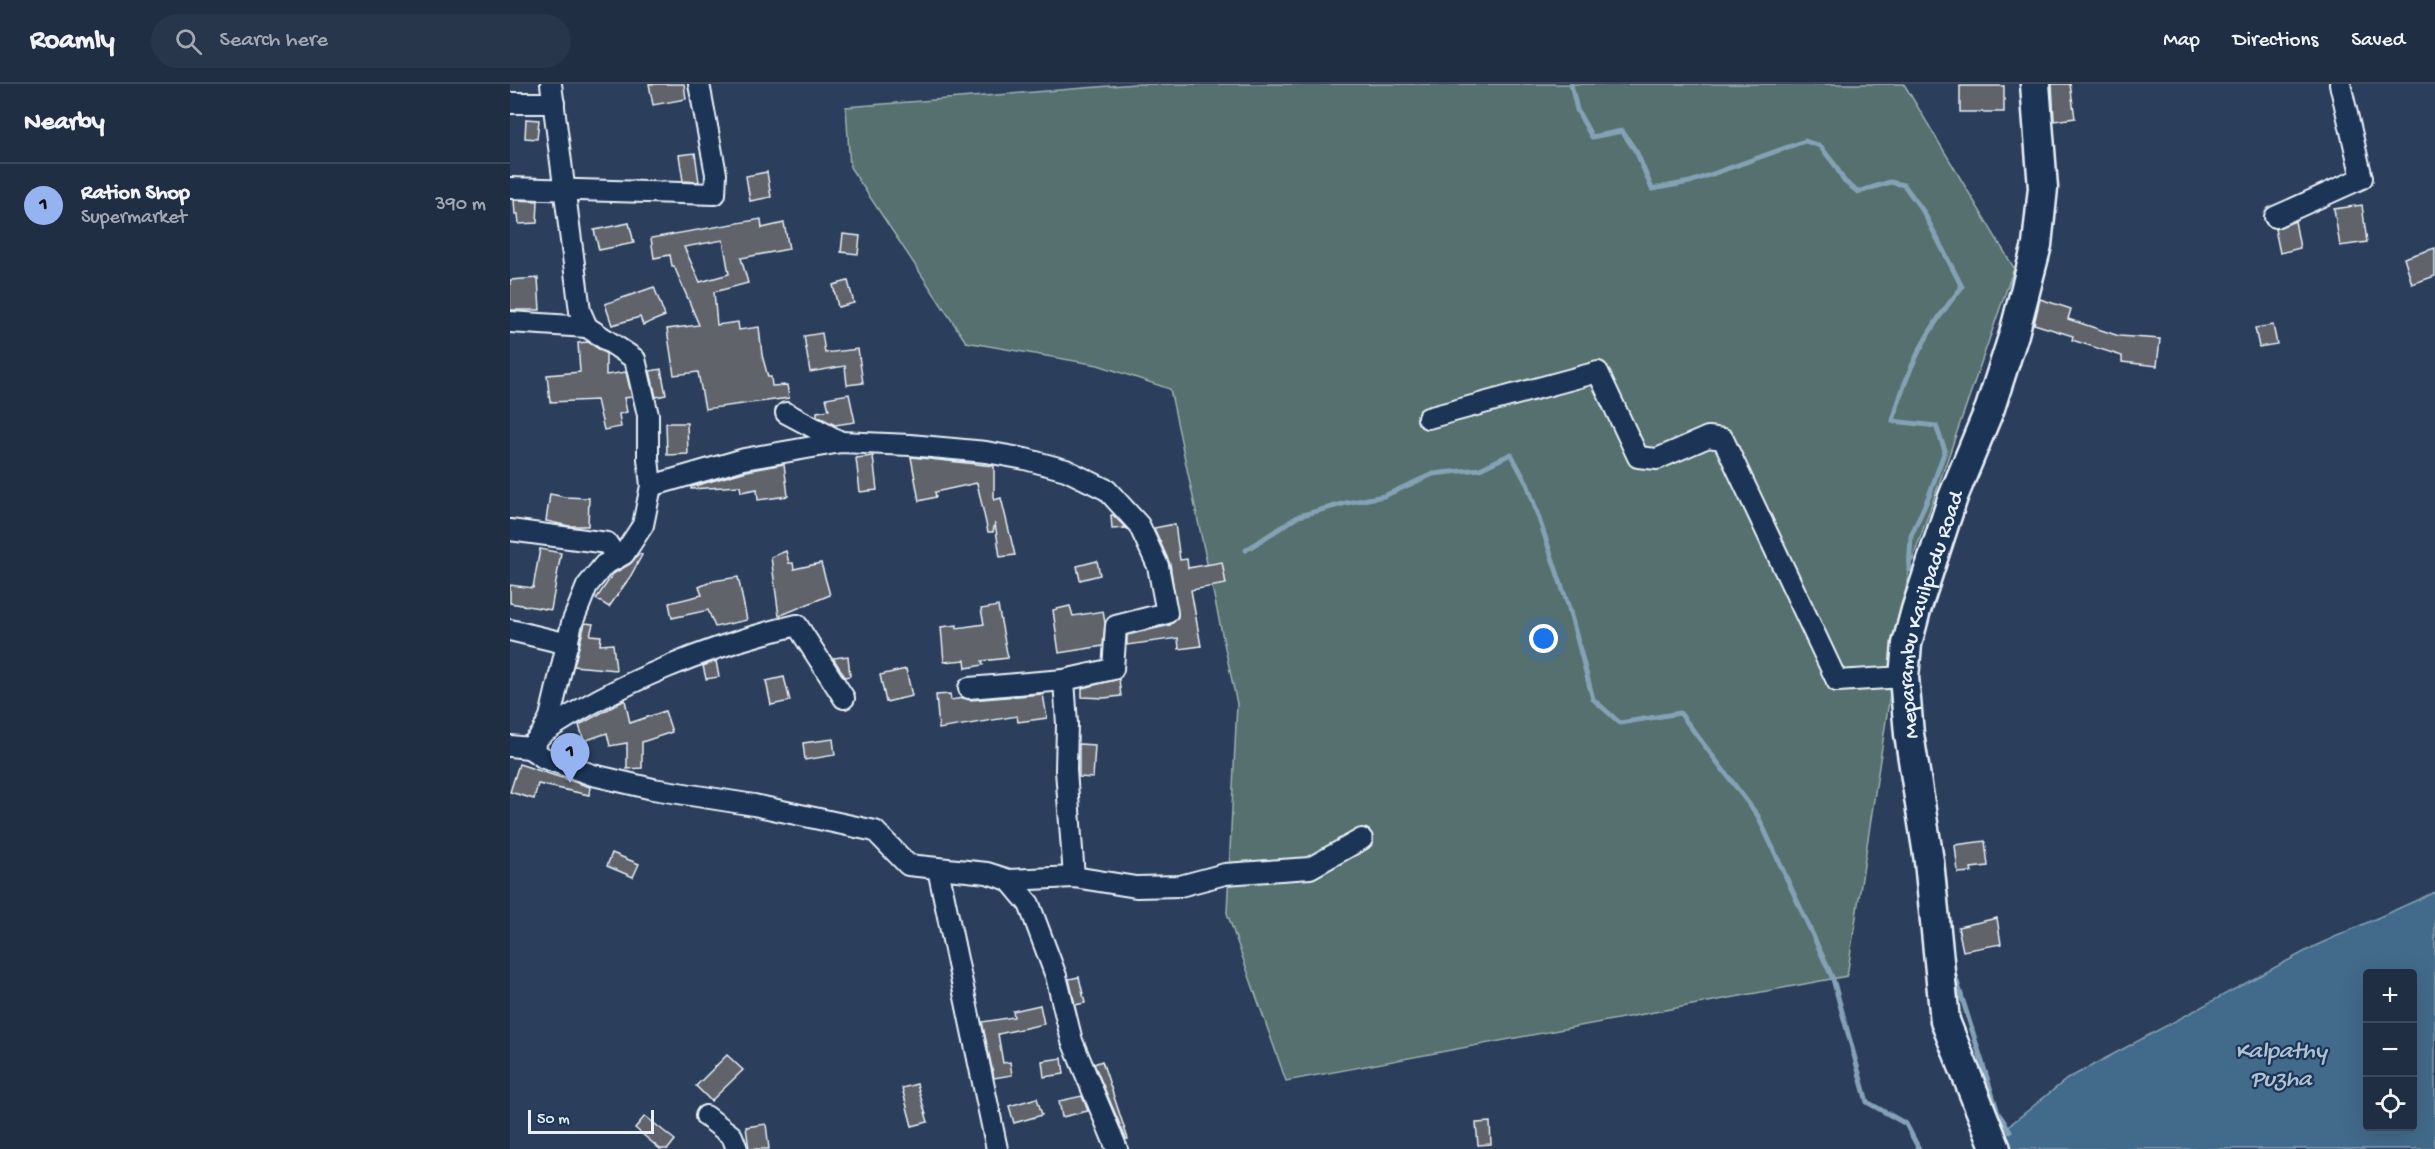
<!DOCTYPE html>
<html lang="en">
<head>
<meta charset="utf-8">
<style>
	:root { --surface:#202e44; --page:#28364b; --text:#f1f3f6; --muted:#a2a8b2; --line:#3d4a5d; --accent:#95b2f1 }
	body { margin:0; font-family:"Gochi Hand",sans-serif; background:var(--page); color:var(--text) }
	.controls { position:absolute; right:18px; bottom:18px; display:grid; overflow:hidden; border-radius:6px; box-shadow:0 6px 24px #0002 }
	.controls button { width:54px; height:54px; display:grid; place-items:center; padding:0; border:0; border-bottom:2px solid var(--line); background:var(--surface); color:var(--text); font:30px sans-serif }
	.scale { position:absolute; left:18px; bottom:15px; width:126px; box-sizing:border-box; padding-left:6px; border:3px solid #e8f1f8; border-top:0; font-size:16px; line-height:21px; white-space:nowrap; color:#e8f1f8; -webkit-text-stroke:4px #1d3557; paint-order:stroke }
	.you { position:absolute; left:1034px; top:555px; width:21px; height:21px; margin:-15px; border:4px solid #fff; border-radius:50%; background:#1a73e8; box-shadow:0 0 0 9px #1a73e833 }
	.badge { display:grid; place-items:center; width:39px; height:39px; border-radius:50%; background:var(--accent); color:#111; font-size:20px; font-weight:700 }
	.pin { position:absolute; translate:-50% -50px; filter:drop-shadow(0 2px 3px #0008) }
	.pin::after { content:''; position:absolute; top:32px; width:21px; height:18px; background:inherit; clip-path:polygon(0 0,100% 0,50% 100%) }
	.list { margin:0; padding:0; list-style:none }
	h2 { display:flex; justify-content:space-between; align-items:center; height:78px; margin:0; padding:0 24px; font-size:26px }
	h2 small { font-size:20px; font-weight:400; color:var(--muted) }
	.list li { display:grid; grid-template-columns:39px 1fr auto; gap:18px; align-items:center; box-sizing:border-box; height:84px; padding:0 24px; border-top:2px solid var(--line) }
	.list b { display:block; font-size:22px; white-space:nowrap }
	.list p { margin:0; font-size:20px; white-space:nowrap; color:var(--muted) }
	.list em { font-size:20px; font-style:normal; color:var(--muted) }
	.icon { flex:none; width:33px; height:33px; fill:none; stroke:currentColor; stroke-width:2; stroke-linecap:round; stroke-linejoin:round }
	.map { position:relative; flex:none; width:1925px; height:1065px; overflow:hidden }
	header { display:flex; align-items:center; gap:36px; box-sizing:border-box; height:84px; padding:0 30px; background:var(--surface); border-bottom:2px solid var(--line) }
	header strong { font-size:28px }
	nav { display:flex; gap:33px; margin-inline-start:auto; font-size:21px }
	.search { width:420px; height:54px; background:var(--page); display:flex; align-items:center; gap:15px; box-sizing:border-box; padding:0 21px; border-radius:33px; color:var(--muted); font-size:22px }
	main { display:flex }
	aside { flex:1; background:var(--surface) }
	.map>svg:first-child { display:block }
	.green { fill:#55706e; stroke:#9eb0b3; stroke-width:1.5 }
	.water { fill:#426b8a; stroke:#84a1b6; stroke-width:1.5; fill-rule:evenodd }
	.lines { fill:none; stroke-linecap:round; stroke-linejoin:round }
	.stream { stroke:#84a1b6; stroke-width:5 }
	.building { fill:#61636b; stroke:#e8f1f8; stroke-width:1.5; fill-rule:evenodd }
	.street-casing { stroke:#e8f1f8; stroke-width:24 }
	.secondary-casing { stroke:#e8f1f8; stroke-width:33 }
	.street { stroke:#1d3557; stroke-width:20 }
	.secondary { stroke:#1d3557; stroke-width:28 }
	.labels { text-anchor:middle; stroke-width:4.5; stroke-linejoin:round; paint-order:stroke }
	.street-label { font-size:22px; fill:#e8f1f8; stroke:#1d3557 }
	.water-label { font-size:24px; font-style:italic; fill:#aec2d2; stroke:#1d3557 }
</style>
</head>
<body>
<header>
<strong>Roamly</strong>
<div class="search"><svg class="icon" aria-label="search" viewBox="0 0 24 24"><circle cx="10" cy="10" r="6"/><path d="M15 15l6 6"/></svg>Search here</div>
<nav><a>Map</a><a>Directions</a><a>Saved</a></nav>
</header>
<main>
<aside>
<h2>Nearby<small></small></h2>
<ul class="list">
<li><span class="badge">1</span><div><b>Ration Shop</b><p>Supermarket</p></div><em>390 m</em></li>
</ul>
</aside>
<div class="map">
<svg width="1925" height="1065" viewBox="0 0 1925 1065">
	<rect width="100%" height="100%" fill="#2b3e5b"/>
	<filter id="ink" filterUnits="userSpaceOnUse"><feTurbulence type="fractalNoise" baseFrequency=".0167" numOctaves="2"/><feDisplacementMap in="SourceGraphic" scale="12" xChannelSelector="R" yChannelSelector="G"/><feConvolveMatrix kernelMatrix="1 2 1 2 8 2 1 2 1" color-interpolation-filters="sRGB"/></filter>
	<g filter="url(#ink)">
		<path class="green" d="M625,0H1394L1504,184L1399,486L1337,892L776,997L717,829L727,620L660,305L588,281L456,258L340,83L336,23Z"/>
		<path class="water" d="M1925,808V1065H1470L1557,995L1805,862ZM1858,890H1902V1042H1858Z"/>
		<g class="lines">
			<g class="stream">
				<path d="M1061,0L1067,26L1082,53L1112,47L1127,69L1142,105L1180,98L1295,57L1310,62L1325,81L1334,97L1348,108L1380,98L1394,101L1413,127L1452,203C1417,245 1397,284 1383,337L1426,342L1435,366L1419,412L1401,452L1399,486L1411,484"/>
				<path d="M736,466L789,432L836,419L874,412L923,390L970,385L1001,370L1018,402L1059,524L1083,615L1110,639L1170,629L1248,732L1323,895L1357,1018L1396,1040L1409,1065"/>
				<path d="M1443,885L1488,1029L1500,1047"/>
			</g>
		</g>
		<g class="building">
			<path d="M139,0H174L176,15L143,21Z"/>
			<path d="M1542,0H1560L1565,34L1544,37Z"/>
			<rect x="1450" y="2" width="44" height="26"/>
			<path d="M16,35L29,36L27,55L15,54Z"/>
			<path d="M185,69L189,98L173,97L169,71Z"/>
			<path d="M257,88L261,113L240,117L236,92Z"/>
			<path d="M4,116L28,117L27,139L9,140L8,130H5Z"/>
			<path d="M1852,121L1857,158L1830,162L1824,125Z"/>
			<path d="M251,135L252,144L274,139L279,165L231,174L238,199L204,208L207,241L228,238L229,246L249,243L252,271L258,293H261L262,302L277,301L279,314L195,325L188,288L164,291L157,245L189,241L164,182H162L160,171L144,174L141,154ZM213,156L219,190L190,198L174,163Z"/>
			<path d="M1785,137L1790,164L1770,169L1765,145Z"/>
			<path d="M119,139L124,159L89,166L84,146Z"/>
			<path d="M333,150L350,152L348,170L331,168Z"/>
			<path d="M1925,164V192L1902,200L1894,174Z"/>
			<path d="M28,194L30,226H0V196Z"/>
			<path d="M338,197L344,219L328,223L323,201Z"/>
			<path d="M144,203L155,232L133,241L130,233L102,241L95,220Z"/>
			<path d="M1530,215L1561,225L1558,235L1609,252L1650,255L1647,282L1612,278V272L1562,256L1563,252L1524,240Z"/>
			<path d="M1763,241L1767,260L1749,263L1745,244Z"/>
			<path d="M312,249L315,269L348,265L353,299L337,301L335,282L300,288L294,252Z"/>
			<path d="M78,258L96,270V291L116,288L122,313L114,314L117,328L109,330L111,343L94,346L87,316L40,318L37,291L70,288L68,259Z"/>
			<path d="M151,285L156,311L146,313L140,287Z"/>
			<path d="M339,310L345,338L325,341L307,332V328L319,326L316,314Z"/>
			<path d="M156,339H177L178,370L157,371Z"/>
			<path d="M363,372L367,406L350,408L346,374Z"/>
			<path d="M401,373L484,382V416L491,414L505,471L490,473L485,439L483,448H478L467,399L425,408L426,413L409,417Z"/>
			<path d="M274,380L278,412L248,416L247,405L231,408L230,402L181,405V403L237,387Z"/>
			<path d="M40,410L55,413L79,414L78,442H59L36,437Z"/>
			<path d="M601,431H603L616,444L602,445Z"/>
			<path d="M665,440L670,476L677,475L678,484L712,478L716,500L681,506L691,562L669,565L668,554L617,561V551L660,541L668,533L660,480L644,444Z"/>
			<path d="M30,465L51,469L41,526L0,519V501L23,504Z"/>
			<path d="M276,467L279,479H283L284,485L311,479L320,511L269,532L261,473Z"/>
			<path d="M129,470L132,471L120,493L99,523L86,515L103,490L120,480Z"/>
			<path d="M587,477L590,491L570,496L567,482Z"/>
			<path d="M228,493L237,536L205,543L198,526L162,534L159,519L192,511L189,503L203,497Z"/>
			<path d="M488,522L498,574L472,577L473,581L456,584L455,576L434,578L431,543L447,541V544L474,540L471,525Z"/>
			<path d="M560,522L563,532L593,527L595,539L593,562L549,569L543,526Z"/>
			<path d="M75,539L83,540L80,551L91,552L90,561L103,560L106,586L64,582Z"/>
			<path d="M338,572L340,592L335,593L323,574Z"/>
			<path d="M206,577L209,593L196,595L193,582Z"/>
			<path d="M396,585L402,612L376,618L370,591Z"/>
			<path d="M274,593L280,617L261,621L256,597Z"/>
			<path d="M609,595L611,612L594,614L572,613V604Z"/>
			<path d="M440,610L441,616L453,614L460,616L533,610L537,634L508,638L507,632L429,645L426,611Z"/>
			<path d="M115,616L120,639L155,627L162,648L132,658V684L117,685V659L100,662L97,649L74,657L69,641Z"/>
			<path d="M323,655L325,671L295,676L293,659Z"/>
			<path d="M569,660L585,661L583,694L569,693Z"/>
			<path d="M9,680L80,703L79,711L28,700L24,715L0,708Z"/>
			<path d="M1475,757L1478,782L1461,784L1462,788L1448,789L1445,761Z"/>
			<path d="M102,769L129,780L123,793L97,782Z"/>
			<path d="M1487,834L1491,860L1453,867L1448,843Z"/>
			<path d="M569,893L575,919L565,921L559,895Z"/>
			<path d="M530,921L534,940L488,950L493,979L500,978L502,991L484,994L472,938L504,933L503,927Z"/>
			<path d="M217,971L233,986L201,1017L186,1002Z"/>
			<path d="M552,974L554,990L534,993L532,977Z"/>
			<path d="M592,977L618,1055H616L584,980Z"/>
			<path d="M407,1000L418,1038L402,1042L392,1004Z"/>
			<path d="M572,1012L578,1027L552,1033L549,1017Z"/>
			<path d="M527,1014L532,1031L504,1039L499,1022Z"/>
			<path d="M135,1032L165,1056L158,1065H150L125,1044Z"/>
			<path d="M980,1038L981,1060L968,1061L966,1039Z"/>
			<path d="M256,1040L259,1065H239L236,1043Z"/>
		</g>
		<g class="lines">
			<g class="street-casing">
				<g id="street">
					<path d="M0,19H44"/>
					<path d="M0,104L205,110L206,90L189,0"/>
					<path d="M1765,133L1852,94L1830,0"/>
					<path d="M0,238L77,243"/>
					<path d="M276,329L331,358"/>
					<path d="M918,334L1088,288L1128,373L1147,375L1198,353L1213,355L1327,597L1394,593"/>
					<path d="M141,402L234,375L331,358L400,361L476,368L515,375L556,386L597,406L629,441L648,482L657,529L606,542L603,585L554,596L557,640L556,686L564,793"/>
					<path d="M0,446L97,459L107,474"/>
					<path d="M0,546L58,560"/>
					<path d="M459,604L554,596"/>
					<path d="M33,649C107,599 201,561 287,541L334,614"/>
					<path d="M0,662L19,664L31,651L40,633L62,539L77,502L94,481L114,470L133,441L141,402L138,375V331L125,275L77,243L70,227L41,0"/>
					<path d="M19,664L34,674L83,691L143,705L244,721L365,747L398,781L477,789L499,796L519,820L546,892L562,957L607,1065"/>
					<path d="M428,785L487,1065"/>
					<path d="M499,796L564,793L626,803L670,802L715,790L800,784L852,755"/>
					<path d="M196,1032L222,1052L227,1065"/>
				</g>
			</g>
			<g class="secondary-casing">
				<g id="secondary">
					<path id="s1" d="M1486,1065L1435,937L1419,777L1399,650L1394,593L1397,560L1406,526L1443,413L1480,324L1504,250L1527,161L1533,104L1525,0"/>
				</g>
			</g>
			<use href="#street" class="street"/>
			<use href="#secondary" class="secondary"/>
		</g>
	</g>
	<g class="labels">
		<g class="street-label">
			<text dy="8" stroke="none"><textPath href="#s1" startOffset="550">Meparambu Kavilpadu Road</textPath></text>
		</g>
		<g class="water-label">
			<text x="1771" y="973">Kalpathy<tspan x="1771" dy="28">Puzha</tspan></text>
		</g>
	</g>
</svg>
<div class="controls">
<button>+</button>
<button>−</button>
<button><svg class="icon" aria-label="locate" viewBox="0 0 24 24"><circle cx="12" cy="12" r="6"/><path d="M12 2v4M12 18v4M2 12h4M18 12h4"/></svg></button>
</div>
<div class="scale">50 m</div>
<div class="you"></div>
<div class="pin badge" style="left:60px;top:699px">1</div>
</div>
</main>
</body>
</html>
